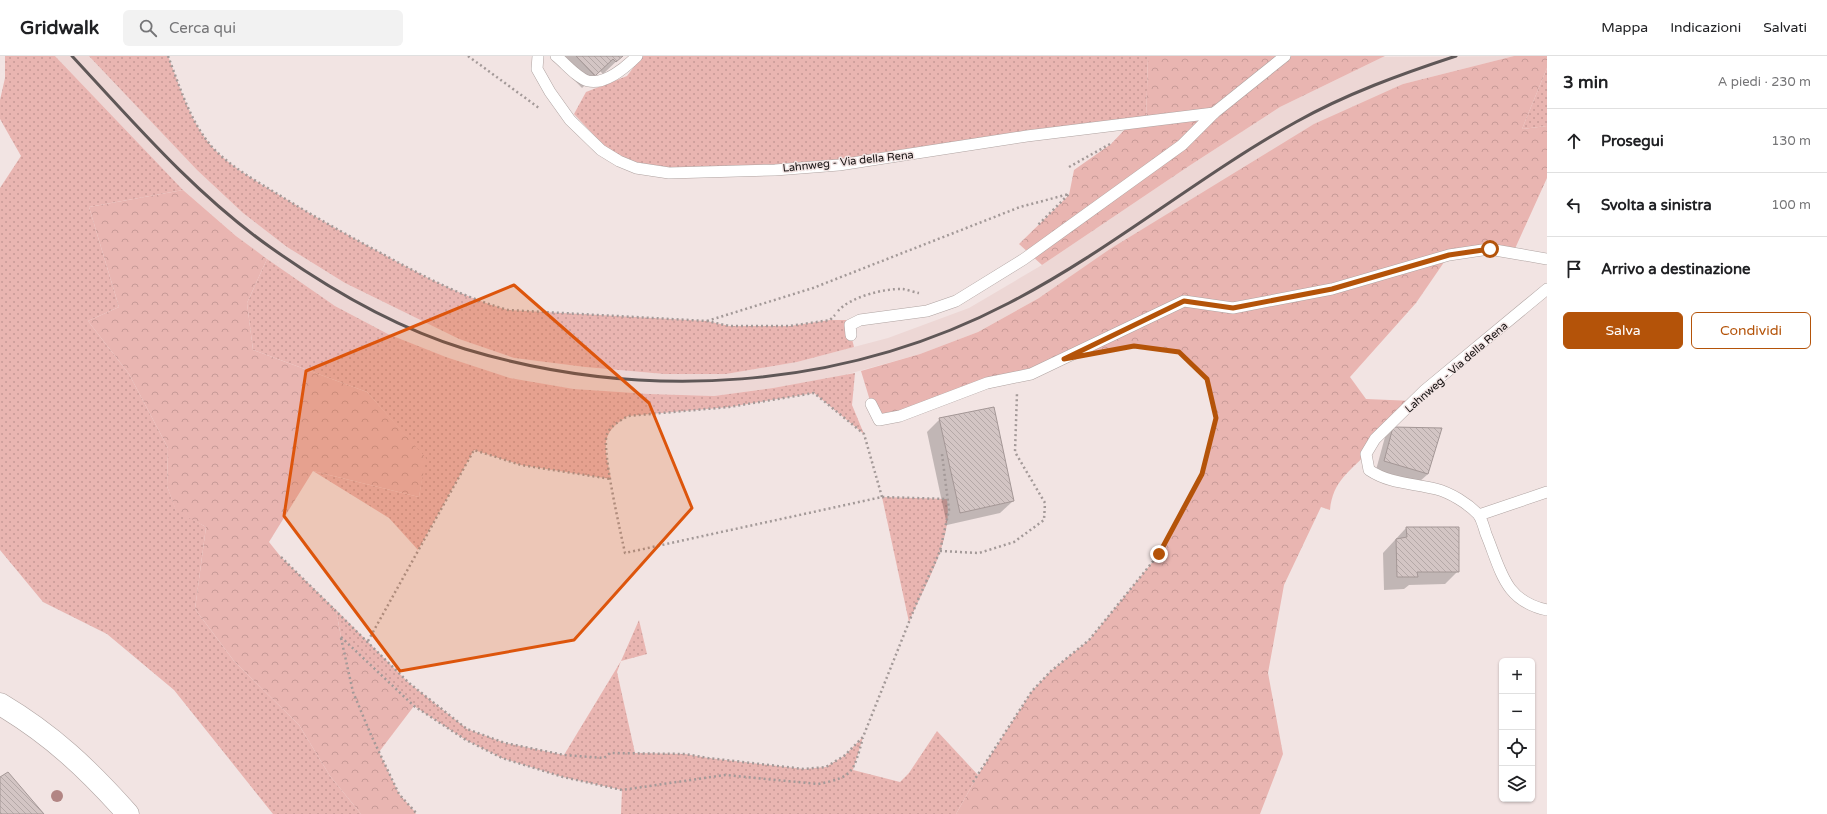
<!DOCTYPE html>
<html lang="it">
<head>
<meta charset="utf-8">
<style>
	:root { --surface:#fff; --page:#f2f2f2; --text:#202124; --muted:#757577; --line:#e0e0e0; --accent:#b45309 }
	body { margin:0; font-family:"Varela Round",sans-serif; background:var(--page); color:var(--text) }
	.controls { position:absolute; right:12px; bottom:12px; display:grid; overflow:hidden; border-radius:6px; box-shadow:0 1px 3px #0004 }
	.controls button { width:36px; height:36px; display:grid; place-items:center; padding:0; border:0; border-bottom:1px solid var(--line); background:var(--surface); color:var(--text); font:20px sans-serif }
	.stop { position:absolute; width:12px; height:12px; margin:-9px; border:3px solid #b45309; border-radius:50%; background:#fff }
	.stop.end { background:#b45309; border-color:#fff; box-shadow:0 1px 4px #0008 }
	.list { margin:0; padding:0; list-style:none }
	h2 { display:flex; justify-content:space-between; align-items:center; height:52px; margin:0; padding:0 16px; font-size:17px }
	h2 small { font-size:13px; font-weight:400; color:var(--muted) }
	.list li { display:grid; grid-template-columns:26px 1fr auto; gap:12px; align-items:center; box-sizing:border-box; height:64px; padding:0 16px; border-top:1px solid var(--line) }
	.list b { display:block; font-size:15px; white-space:nowrap }
	.list em { font-size:13px; font-style:normal; color:var(--muted) }
	.actions { display:flex; gap:8px; padding:12px 16px }
	.actions a { flex:1; padding:9px 0; border:1px solid var(--accent); border-radius:6px; text-align:center; font-size:14px; color:var(--accent) }
	.actions .main { background:var(--accent); color:#fff }
	.icon { flex:none; width:22px; height:22px; fill:none; stroke:currentColor; stroke-width:2; stroke-linecap:round; stroke-linejoin:round }
	.map { position:relative; flex:none; width:1547px; height:758px; overflow:hidden }
	header { display:flex; align-items:center; gap:24px; box-sizing:border-box; height:56px; padding:0 20px; background:var(--surface); border-bottom:1px solid var(--line) }
	header strong { font-size:19px }
	nav { display:flex; gap:22px; margin-inline-start:auto; font-size:14px }
	.search { width:280px; height:36px; background:var(--page); display:flex; align-items:center; gap:10px; box-sizing:border-box; padding:0 14px; border-radius:6px; color:var(--muted); font-size:15px }
	main { display:flex }
	aside { flex:1; background:var(--surface) }
	.map>svg:first-child { display:block }
	.built { fill:#edd7d5 }
	.grass { fill:url(#grass-dots) }
	.forest { fill:url(#forest-crowns) }
	.shadow { fill:#0003 }
	.building { fill:url(#building-back-hatch); stroke:#a49796 }
	.lines { fill:none; stroke-linecap:round; stroke-linejoin:round }
	.service-casing { stroke:#afa3a1; stroke-width:12 }
	.minor-casing { stroke:#afa3a1; stroke-width:23 }
	.path { stroke:#a39998; stroke-width:2.5; stroke-dasharray:2 3; stroke-linecap:butt }
	.service { stroke:#fff; stroke-width:11 }
	.minor { stroke:#fff; stroke-width:22 }
	.rail { stroke:#5f5757; stroke-width:3 }
	.tree { fill:#b28584 }
	.route { stroke:#b45309; stroke-width:5 }
	.marked { fill:#dd550c; fill-opacity:0.2; stroke:#dd550c; stroke-width:3; stroke-linejoin:round }
	.labels { text-anchor:middle; stroke-width:3; stroke-linejoin:round; paint-order:stroke }
	.street-label { font-size:11px; fill:#130f0f; stroke:#f2e4e3 }
</style>
</head>
<body>
<header>
<strong>Gridwalk</strong>
<div class="search"><svg class="icon" aria-label="search" viewBox="0 0 24 24"><circle cx="10" cy="10" r="6"/><path d="M15 15l6 6"/></svg>Cerca qui</div>
<nav><a>Mappa</a><a>Indicazioni</a><a>Salvati</a></nav>
</header>
<main>
<div class="map">
<svg width="1547" height="758" viewBox="0 0 1547 758">
	<defs>
		<pattern id="grass-dots" width="8" height="8" patternUnits="userSpaceOnUse"><rect width="8" height="8" fill="#e9b5b1"/><path d="M2 2h.1M6 6h.1" fill="none" stroke="#c79a97" stroke-width="1.8" stroke-linecap="round"/></pattern>
		<pattern id="forest-crowns" width="20" height="18" patternUnits="userSpaceOnUse"><rect width="20" height="18" fill="#e9b5b1"/><path d="M2 6a3 3 0 1 1 6 0M12 15a3 3 0 1 1 6 0" fill="none" stroke="#c79a97"/></pattern>
		<pattern id="building-back-hatch" width="6" height="6" patternUnits="userSpaceOnUse"><rect width="6" height="6" fill="#d3c5c4"/><path d="M-1 5l2 2M0 0l6 6M5-1l2 2" fill="none" stroke="#b4a8a7"/></pattern>
	</defs>
	<rect width="100%" height="100%" fill="#f2e4e3"/>
	<path class="built" d="M55,0H90L197,114L243,157L287,191L345,227L459,283L514,302L585,311L664,318H726L797,306L888,282L969,252L1042,209L1189,110L1280,51L1383,1L1514,0L1403,28L1039,242L978,276L920,298L841,320L773,332L714,340L650,338L574,333L510,322L446,301L388,278L335,250L286,218L236,180L183,134Z"/>
	<g class="grass">
		<path d="M5,0H55L183,134L89,151L119,251L88,265L129,318L168,392L167,430L176,454L206,471L195,553L234,605L299,669L330,720L361,758H273L174,634L107,578L43,546L0,494V132L21,100L0,63V44L5,22Z"/>
		<path d="M89,0H168C180,31 190,66 213,92C233,113 260,127 284,142C315,161 347,179 379,196C421,219 462,241 508,254L707,265L729,270H790L830,264H860L851,279L854,291L797,306L726,318H664L585,311L514,302L459,283L345,227L287,191L243,157L197,114Z"/>
		<path d="M642,0H1148L1146,66L839,109L669,113L638,107L621,101L604,90L574,58L586,36L627,20Z"/>
		<path d="M1547,12V70L1522,73Z"/>
		<path d="M267,203L335,250L388,278L446,301L510,322L574,333L650,338L714,340L773,332L855,317L852,349L864,378L814,337L729,351L628,360C598,378 605,392 611,423L521,409L474,394L418,494L389,462L313,415L419,441L425,402L367,336L253,294L247,247Z"/>
		<path d="M882,441L947,443C953,485 925,528 909,566Z"/>
		<path d="M336,554L409,627L467,673L505,687L564,699L621,605L639,564L647,598L621,605L617,616L635,697L685,698L708,702L804,713L826,711L844,700L863,681L853,714L900,726L909,717L937,675L978,719L956,758H621L622,734L563,721L502,702L466,684L414,650L341,581Z"/>
	</g>
	<g class="forest">
		<path d="M1148,0H1385L1280,51L1189,110L1042,209L1019,188L1069,139L1074,114L1111,88L1130,68L1146,66Z"/>
		<path d="M1514,0H1547V12L1522,73L1547,70V122L1513,197L1449,199L1416,247L1350,321L1366,343L1414,345C1399,362 1383,379 1368,396C1350,416 1333,424 1330,454L1321,451L1284,529L1268,617L1283,698L1260,758H956L978,719L1032,635L1051,615L1089,584L1159,498L1203,417L1216,362L1207,323L1179,296L1134,290L1063,303L879,364L871,348L861,315L920,298L978,276L1039,242L1110,193L1314,68L1403,28Z"/>
		<path d="M183,134L236,180L267,203L247,247L253,294L367,336L426,402L419,441L313,415L269,486L281,501L336,554L341,581L414,650L379,696L399,738L416,757L415,758H361L330,720L299,669L234,605L195,553L206,471L176,455L167,430L168,392L129,318L88,265L119,251L89,151Z"/>
	</g>
	<g class="shadow">
		<path d="M551,0H622L603,18L600,15L582,32Z"/>
		<path d="M940,363L1013,445L1000,457L947,469L927,376Z"/>
		<path d="M1394,372L1428,418L1419,426L1376,414L1385,381Z"/>
		<path d="M1406,472H1458V515L1445,528L1409,529L1404,533L1384,534L1383,497Z"/>
	</g>
	<g class="building">
		<path d="M576,0H623L616,6L613,3L595,20Z"/>
		<path d="M994,351L1014,445L960,457L939,362Z"/>
		<path d="M1393,371L1442,372L1428,418L1384,405Z"/>
		<path d="M1406,471H1459V516H1417L1418,521H1397L1396,483L1407,481Z"/>
		<path d="M8,716L44,758H0V721Z"/>
	</g>
	<g class="lines">
		<g class="service-casing">
			<g id="service">
				<path d="M538,0L537,13L550,36L570,64L601,94L619,105L636,112L669,117L775,114L839,109L1027,80L1214,57"/>
				<path d="M556,0C565,7 577,22 588,25C605,29 626,11 637,0"/>
				<path d="M1547,233L1425,334L1375,383L1366,398L1369,414C1390,428 1412,427 1436,433C1451,437 1467,447 1478,458C1482,463 1484,472 1486,478C1501,514 1504,545 1547,554"/>
				<path d="M851,279L850,269L860,264L927,255L956,245L1024,203L1182,89L1214,57L1285,0"/>
				<path d="M871,348L879,364L900,360L987,327L1031,318L1184,245L1233,252L1332,233L1449,199L1489,193L1547,203"/>
				<path d="M1479,459L1547,436"/>
			</g>
		</g>
		<g class="minor-casing">
			<path id="minor" d="M0,648C52,679 88,713 128,758"/>
		</g>
		<g class="path">
			<path d="M168,0C180,31 190,66 213,92C233,113 260,127 284,142C315,161 347,179 379,196C421,219 462,241 508,254L707,265L729,270H790L830,264L835,259"/>
			<path d="M468,0L539,52"/>
			<path d="M1069,111L1110,88"/>
			<path d="M838,255C850,241 885,232 903,233C908,234 914,236 919,237"/>
			<path d="M707,265L813,232L1020,151L1069,138L1038,169"/>
			<path d="M882,441L864,378L814,337L729,351L628,360C620,365 611,369 607,378C601,392 621,478 625,497L882,441L947,443"/>
			<path d="M940,495L979,497L1014,486L1044,464L1045,447L1015,396L1017,337"/>
			<path d="M281,501L409,627L467,673L505,687L564,699L604,702L610,697L685,698L708,702L804,713L826,711L844,700L863,681L917,546L940,495L949,454L942,398"/>
			<path d="M341,581L414,650L466,684L502,702L563,721L622,734L725,719L818,728C855,721 853,715 863,682"/>
			<path d="M341,582L353,636L371,679L399,738L417,758"/>
			<path d="M368,585L474,394L521,409L611,423"/>
			<path d="M973,726L1032,635L1051,615L1089,584L1159,498L1203,417L1216,362L1207,323L1179,296L1133,290"/>
		</g>
		<use href="#service" class="service"/>
		<use href="#minor" class="minor"/>
		<path class="rail" d="M72,0C134,67 195,138 270,191C329,233 396,272 465,293C645,347 842,334 1009,247C1110,195 1197,121 1296,66C1346,38 1401,18 1456,0"/>
	</g>
	<circle class="tree" cx="57" cy="740" r="6"/>
	<g class="lines">
		<path class="route" d="M1159,498L1202,418L1216,362L1207,323L1179,296L1134,290L1064,303L1184,245L1233,252L1332,233L1449,199L1490,193"/>
	</g>
	<path class="marked" d="M514,229L649,347L692,452L574,584L400,615L284,460L306,315Z"/>
	<g class="labels">
		<g class="street-label">
			<text transform="translate(848 105) rotate(-6)" y="4">Lahnweg - Via della Rena</text>
			<text transform="translate(1456 311) rotate(-41)" y="4">Lahnweg - Via della Rena</text>
		</g>
	</g>
</svg>
<div class="controls">
<button>+</button>
<button>−</button>
<button><svg class="icon" aria-label="locate" viewBox="0 0 24 24"><circle cx="12" cy="12" r="6"/><path d="M12 2v4M12 18v4M2 12h4M18 12h4"/></svg></button>
<button><svg class="icon" aria-label="layers" viewBox="0 0 24 24"><path d="M12 4l9 5-9 5-9-5zM3 14l9 5 9-5"/></svg></button>
</div>
<div class="stop" style="left:1490px;top:193px"></div>
<div class="stop end" style="left:1159px;top:498px"></div>
</div>
<aside>
<h2>3 min<small>A piedi · 230 m</small></h2>
<ul class="list">
<li><svg class="icon" aria-label="ahead" viewBox="0 0 24 24"><path d="M12 20V5M6 11l6-6 6 6"/></svg><div><b>Prosegui</b></div><em>130 m</em></li>
<li><svg class="icon" aria-label="left" viewBox="0 0 24 24"><path d="M17 20v-9H6M10 6l-5 5 5 5"/></svg><div><b>Svolta a sinistra</b></div><em>100 m</em></li>
<li><svg class="icon" aria-label="arrive" viewBox="0 0 24 24"><path d="M6 21V4h12l-3 4 3 4H6"/></svg><div><b>Arrivo a destinazione</b></div></li>
</ul>
<div class="actions"><a class="main">Salva</a><a>Condividi</a></div>
</aside>
</main>
</body>
</html>
